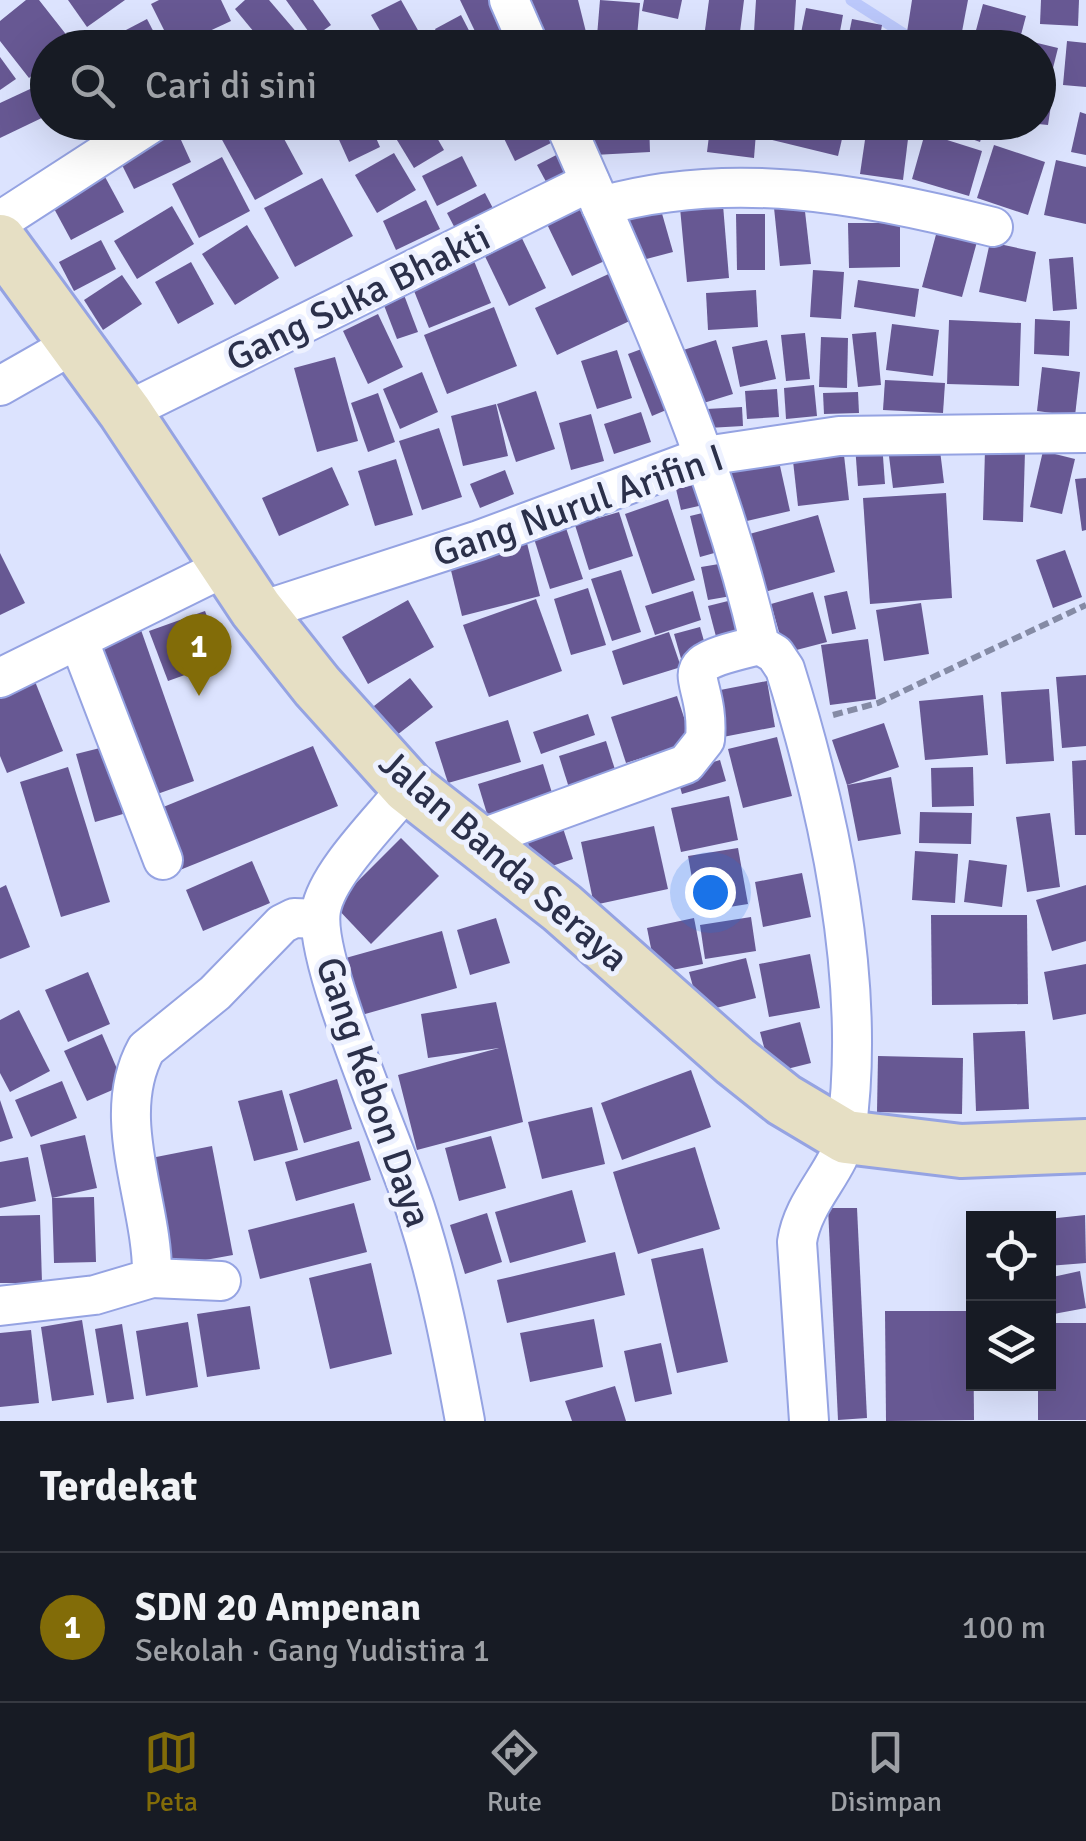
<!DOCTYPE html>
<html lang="id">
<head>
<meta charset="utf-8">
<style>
	:root { --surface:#171b24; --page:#20242c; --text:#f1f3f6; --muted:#9ea1a6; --line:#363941; --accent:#826c08 }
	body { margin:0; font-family:Signika,sans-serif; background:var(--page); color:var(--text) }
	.controls { position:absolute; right:30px; bottom:30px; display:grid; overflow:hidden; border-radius:0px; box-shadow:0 10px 40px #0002 }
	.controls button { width:90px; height:90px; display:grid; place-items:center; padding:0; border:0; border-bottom:2px solid var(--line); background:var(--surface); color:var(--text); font:50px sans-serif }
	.you { position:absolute; left:710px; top:892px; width:35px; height:35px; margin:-25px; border:8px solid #fff; border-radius:50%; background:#1a73e8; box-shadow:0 0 0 15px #1a73e833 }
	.badge { display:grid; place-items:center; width:65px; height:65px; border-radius:50%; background:var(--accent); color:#fff; font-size:32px; font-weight:700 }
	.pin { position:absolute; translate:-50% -82px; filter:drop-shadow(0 2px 5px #0008) }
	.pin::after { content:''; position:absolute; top:52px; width:35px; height:30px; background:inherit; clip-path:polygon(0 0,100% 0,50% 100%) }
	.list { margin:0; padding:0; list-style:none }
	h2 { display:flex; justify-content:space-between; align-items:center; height:130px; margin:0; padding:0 40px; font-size:42px }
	h2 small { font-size:32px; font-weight:400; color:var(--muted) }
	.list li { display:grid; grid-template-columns:65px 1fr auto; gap:30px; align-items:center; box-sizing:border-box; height:150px; padding:0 40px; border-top:2px solid var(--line) }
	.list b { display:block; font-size:38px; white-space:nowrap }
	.list p { margin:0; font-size:32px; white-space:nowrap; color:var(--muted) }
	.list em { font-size:32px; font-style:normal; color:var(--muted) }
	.icon { flex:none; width:55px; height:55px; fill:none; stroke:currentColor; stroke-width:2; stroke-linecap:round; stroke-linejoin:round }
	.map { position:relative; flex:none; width:1086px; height:1421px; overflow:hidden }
	.search { position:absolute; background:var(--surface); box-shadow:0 10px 40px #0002; left:30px; right:30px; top:30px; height:110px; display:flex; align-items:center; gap:25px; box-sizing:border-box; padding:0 35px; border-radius:55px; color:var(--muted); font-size:38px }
	.sheet { height:280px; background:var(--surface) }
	nav { display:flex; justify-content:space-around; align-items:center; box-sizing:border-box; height:140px; border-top:2px solid var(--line); background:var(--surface); font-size:28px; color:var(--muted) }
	nav a { display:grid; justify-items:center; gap:5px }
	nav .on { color:var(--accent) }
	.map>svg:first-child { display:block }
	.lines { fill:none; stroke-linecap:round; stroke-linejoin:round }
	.stream { stroke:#bbc8fb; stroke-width:11 }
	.building { fill:#675893 }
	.street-casing { stroke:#95a3e2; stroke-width:42 }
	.secondary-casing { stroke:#95a3e2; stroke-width:58 }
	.path { stroke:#858ba5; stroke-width:6; stroke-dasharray:10 5; stroke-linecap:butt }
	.street { stroke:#fff; stroke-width:38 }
	.secondary { stroke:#e6dfc4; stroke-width:52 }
	.labels { text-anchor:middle; stroke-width:10; stroke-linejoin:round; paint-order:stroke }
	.street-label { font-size:38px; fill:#2b304a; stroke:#edf1ff }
</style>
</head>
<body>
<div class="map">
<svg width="1086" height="1421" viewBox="0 0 1086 1421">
	<rect width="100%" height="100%" fill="#dce3fe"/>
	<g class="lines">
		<path class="stream" d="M851,0L926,48"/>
	</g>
	<g class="building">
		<path d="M26,0H39L72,42L66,48H48V62L29,78L0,41V21Z"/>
		<path d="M68,0H125L87,27Z"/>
		<path d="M159,0H221L231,21L173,48L151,4Z"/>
		<path d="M245,0H269L304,41L296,48H267L235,9Z"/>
		<path d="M286,0H313L331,25L313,38Z"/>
		<path d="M401,0L428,48H390L371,15Z"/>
		<path d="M460,0H495L519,48H483Z"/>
		<path d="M526,0H578L588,40L538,48Z"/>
		<path d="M600,0L640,3L636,48H596Z"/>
		<path d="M644,0H682L678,19L642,11Z"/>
		<path d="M709,0H744L738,48L703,45Z"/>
		<path d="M756,0H796L793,48H753Z"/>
		<path d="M912,0H968L960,42L907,32Z"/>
		<path d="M1041,0H1079L1078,26L1040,24Z"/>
		<path d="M983,4L1026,16L1018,46L975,34Z"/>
		<path d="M806,8L843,15L837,48H798Z"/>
		<path d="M461,15L478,48H444L435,29Z"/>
		<path d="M147,19L162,48H106L103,42Z"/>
		<path d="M852,19L882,25L878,48H846Z"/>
		<path d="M694,34V48H647L646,35Z"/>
		<path d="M1029,41L1058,48L1050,80L1038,77V48H1028Z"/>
		<path d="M1067,41L1086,43V87L1063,85Z"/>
		<path d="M0,57L16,79L0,90Z"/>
		<path d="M43,83L48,115L0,138V103Z"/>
		<path d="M1038,90L1053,92L1048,125L1038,124Z"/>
		<path d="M1080,112L1086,114V155L1071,152Z"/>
		<path d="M223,122H275L303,174L255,200L215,127Z"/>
		<path d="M331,122H369L380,147L349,162Z"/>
		<path d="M386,122H428L444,150L414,168Z"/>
		<path d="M496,122H548L557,140L515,161Z"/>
		<path d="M592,122H649L650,152L594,155Z"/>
		<path d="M768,122H846L838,156L764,138Z"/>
		<path d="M925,122H986L980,142Z"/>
		<path d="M710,128L756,133L754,158L707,152Z"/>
		<path d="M176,129L191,162L134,189L118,157Z"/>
		<path d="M866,133L908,139L903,180L860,174Z"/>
		<path d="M925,133L982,151L969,196L912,179Z"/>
		<path d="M994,145L1045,162L1028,215L977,198Z"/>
		<path d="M566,150L580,176L551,191L537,165Z"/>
		<path d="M394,153L416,190L377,213L355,175Z"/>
		<path d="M462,156L477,186L437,206L422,176Z"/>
		<path d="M222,157L250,211L199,238L172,184Z"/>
		<path d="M1056,160L1086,167V224L1044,215Z"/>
		<path d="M104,175L124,212L71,240L51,203Z"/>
		<path d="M322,178L353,236L295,267L264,208Z"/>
		<path d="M485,193L497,216L459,236L447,213Z"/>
		<path d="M803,194L811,264L780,266L773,198Z"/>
		<path d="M426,200L440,229L396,250L383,221Z"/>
		<path d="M583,201L611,258L572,276L545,220Z"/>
		<path d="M723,205L729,278L687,282L680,208Z"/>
		<path d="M172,206L194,244L137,279L114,241Z"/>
		<path d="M661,210L673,252L635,262L624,220Z"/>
		<path d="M736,214H765V270H737Z"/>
		<path d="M848,223H900V267L849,268Z"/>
		<path d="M247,225L279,278L235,305L202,254Z"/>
		<path d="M938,227L978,238L962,297L922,287Z"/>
		<path d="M517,228L546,288L509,306L480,246Z"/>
		<path d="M101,240L116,269L74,291L59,262Z"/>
		<path d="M990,242L1036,252L1026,302L979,292Z"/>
		<path d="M472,256L491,303L429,328L410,281Z"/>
		<path d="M1073,257L1077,309L1053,311L1049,259Z"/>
		<path d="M191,262L214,304L178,324L155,282Z"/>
		<path d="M813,270L844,272L841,319L810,317Z"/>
		<path d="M615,271L636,318L557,355L535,308Z"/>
		<path d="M122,275L142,304L103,330L84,300Z"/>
		<path d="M858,280L919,289L915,317L854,307Z"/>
		<path d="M401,287L418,332L397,339L380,295Z"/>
		<path d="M756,290L758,327L708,330L706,293Z"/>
		<path d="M494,307L517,366L447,394L424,335Z"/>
		<path d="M378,314L403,367L368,384L343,331Z"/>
		<path d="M1035,319L1070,321L1069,356L1034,354Z"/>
		<path d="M949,320L1021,323L1019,386L947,384Z"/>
		<path d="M892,324L939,330L933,376L886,370Z"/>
		<path d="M876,332L881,385L858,387L852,334Z"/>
		<path d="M805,333L810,379L786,381L781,335Z"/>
		<path d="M821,337L848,338L847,388L819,387Z"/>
		<path d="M716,340L733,394L697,405L680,351Z"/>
		<path d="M767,340L776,379L740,387L732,347Z"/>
		<path d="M647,347L671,408L652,416L628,354Z"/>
		<path d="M617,350L632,398L597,409L581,361Z"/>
		<path d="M335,357L358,441L317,452L294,368Z"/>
		<path d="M1042,367L1080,372L1075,416L1037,411Z"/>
		<path d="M422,372L438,412L400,429L383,389Z"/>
		<path d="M885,380L945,383L943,413L883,410Z"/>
		<path d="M814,385L817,416L786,419L784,388Z"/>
		<path d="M777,389L779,417L747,419L745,391Z"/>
		<path d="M536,391L555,449L516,462L497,404Z"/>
		<path d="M858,392L859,413L824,414L823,393Z"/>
		<path d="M378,393L395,442L368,452L351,403Z"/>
		<path d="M496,404L508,456L463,466L451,416Z"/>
		<path d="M742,407L743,426L708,428L707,409Z"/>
		<path d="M641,412L651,442L614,454L604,424Z"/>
		<path d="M591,414L604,461L571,470L559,423Z"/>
		<path d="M439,428L462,497L422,510L399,441Z"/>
		<path d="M939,442L944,483L893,488L888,448Z"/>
		<path d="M882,443L885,484L858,486L855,445Z"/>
		<path d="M985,450L1025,451L1023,522L983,520Z"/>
		<path d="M1043,451L1075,459L1062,514L1030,507Z"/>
		<path d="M844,455L849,500L798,506L793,461Z"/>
		<path d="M778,457L790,511L734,524L721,469Z"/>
		<path d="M396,459L413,515L375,526L358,471Z"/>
		<path d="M332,467L349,505L279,536L262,498Z"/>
		<path d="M505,470L514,494L480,508L470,484Z"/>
		<path d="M1086,478V530L1082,531L1075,479Z"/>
		<path d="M708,482L712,503L681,510L676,489Z"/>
		<path d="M946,493L952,598L870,604L863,498Z"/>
		<path d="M668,499L695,580L652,594L625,514Z"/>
		<path d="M715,510L725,550L700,557L690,516Z"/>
		<path d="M619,512L633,556L589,570L575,525Z"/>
		<path d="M818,515L835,572L758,594L742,536Z"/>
		<path d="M562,516L583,579L550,589L530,526Z"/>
		<path d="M526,539L540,596L462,616L448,558Z"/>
		<path d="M1065,550L1082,597L1053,608L1036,560Z"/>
		<path d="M0,553L25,603L0,615Z"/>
		<path d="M731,562L737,595L708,600L701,567Z"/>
		<path d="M621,570L641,632L612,641L591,579Z"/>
		<path d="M588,588L606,645L571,655L554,599Z"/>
		<path d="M693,591L701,620L655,635L645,606Z"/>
		<path d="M847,591L856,629L832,634L824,596Z"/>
		<path d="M813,592L827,642L785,653L771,604Z"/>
		<path d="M536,599L562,671L489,697L463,625Z"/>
		<path d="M736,599L748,640L719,648L708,606Z"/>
		<path d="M408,600L434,647L368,684L342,637Z"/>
		<path d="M921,603L929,654L884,661L876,610Z"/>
		<path d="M205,611L224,661L168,681L149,631Z"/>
		<path d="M700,627L708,655L682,662L674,634Z"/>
		<path d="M141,630L194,781L146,798L93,648Z"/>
		<path d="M669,632L681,667L623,685L612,651Z"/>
		<path d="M868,639L876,699L830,705L821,645Z"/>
		<path d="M1086,675V746L1062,748L1056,677Z"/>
		<path d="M410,678L433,707L388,742L365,713Z"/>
		<path d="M34,679L63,751L7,773L0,756V693Z"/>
		<path d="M767,681L775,727L723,737L715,691Z"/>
		<path d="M1049,689L1054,761L1006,764L1001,692Z"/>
		<path d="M983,695L988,755L925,760L919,701Z"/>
		<path d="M677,696L692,742L626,763L611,717Z"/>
		<path d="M588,714L595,735L541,754L533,732Z"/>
		<path d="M508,720L521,762L448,783L435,742Z"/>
		<path d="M884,723L899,767L847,785L832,740Z"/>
		<path d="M777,737L792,796L743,808L728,749Z"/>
		<path d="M606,741L617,776L570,791L559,756Z"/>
		<path d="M313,746L338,806L175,872L151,812Z"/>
		<path d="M104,747L123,814L95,822L76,754Z"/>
		<path d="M720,760L726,781L682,794L676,773Z"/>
		<path d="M1086,760V835H1075L1072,761Z"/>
		<path d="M543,764L553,796L488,817L478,784Z"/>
		<path d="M68,767L110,902L61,917L20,782Z"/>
		<path d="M973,767L974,806L932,807L931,768Z"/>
		<path d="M891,777L901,834L858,841L847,785Z"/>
		<path d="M729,796L738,840L681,852L671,808Z"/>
		<path d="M920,812L972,813L971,844L919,843Z"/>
		<path d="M1050,813L1060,887L1027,892L1016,817Z"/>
		<path d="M561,822L573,859L537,871L525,834Z"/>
		<path d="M654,826L668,889L594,905L581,842Z"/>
		<path d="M401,838L439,876L371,944L334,905Z"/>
		<path d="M738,848L748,904L698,912L688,856Z"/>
		<path d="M915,851L958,854L955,903L912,900Z"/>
		<path d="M969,860L1007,865L1002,907L964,902Z"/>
		<path d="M252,861L270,903L203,931L186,890Z"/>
		<path d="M802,873L811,917L763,927L755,882Z"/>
		<path d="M6,885L30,947L0,959V888Z"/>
		<path d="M1086,885V941L1052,951L1036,900Z"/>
		<path d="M931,915H1027L1028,1004L932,1005Z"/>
		<path d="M751,917L756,951L705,959L700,925Z"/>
		<path d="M496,918L510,963L470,975L457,930Z"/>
		<path d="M694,918L703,964L656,973L647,928Z"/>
		<path d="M442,931L457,988L351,1018L335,961Z"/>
		<path d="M810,954L820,1008L769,1017L759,964Z"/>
		<path d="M746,958L756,998L700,1012L689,972Z"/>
		<path d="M1086,964V1014L1053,1020L1044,972Z"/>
		<path d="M88,972L110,1024L68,1042L45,990Z"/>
		<path d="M496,1002L523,1122L417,1150L398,1075L499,1048L428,1058L421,1014Z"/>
		<path d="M19,1010L50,1071L10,1092L0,1073V1020Z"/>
		<path d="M800,1022L811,1063L771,1073L760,1032Z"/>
		<path d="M1025,1031L1029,1109L976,1111L973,1033Z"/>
		<path d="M102,1034L124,1085L87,1101L64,1051Z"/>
		<path d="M878,1056L963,1058L962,1114L877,1112Z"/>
		<path d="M691,1070L711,1127L622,1160L601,1103Z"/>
		<path d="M337,1079L352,1129L304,1143L289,1094Z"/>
		<path d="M62,1081L77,1118L31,1137L15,1100Z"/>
		<path d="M282,1090L298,1150L254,1161L238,1101Z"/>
		<path d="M0,1100L13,1138L0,1142Z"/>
		<path d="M592,1107L605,1164L542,1179L528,1122Z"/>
		<path d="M85,1135L97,1188L52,1198L40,1145Z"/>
		<path d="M491,1136L506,1188L459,1201L445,1148Z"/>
		<path d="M359,1141L371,1180L296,1201L285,1162Z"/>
		<path d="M212,1146L233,1255L172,1266L151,1158Z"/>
		<path d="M695,1147L720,1229L638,1254L613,1172Z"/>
		<path d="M28,1157L36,1201L0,1208V1162Z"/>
		<path d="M572,1190L586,1242L510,1263L495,1212Z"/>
		<path d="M94,1197L96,1262L54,1263L52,1198Z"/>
		<path d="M354,1203L367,1252L260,1279L248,1230Z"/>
		<path d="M828,1208H857L867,1418L838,1420Z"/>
		<path d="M487,1213L502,1262L465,1274L450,1225Z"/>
		<path d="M40,1215L42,1283H0V1216Z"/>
		<path d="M1085,1215L1086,1263L1048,1266V1219Z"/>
		<path d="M703,1248L728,1362L677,1373L651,1259Z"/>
		<path d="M615,1252L625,1295L507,1323L497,1280Z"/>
		<path d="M371,1263L392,1354L330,1369L309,1278Z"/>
		<path d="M1080,1271L1086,1308L1048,1315V1278Z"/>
		<path d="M250,1306L260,1369L207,1377L197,1314Z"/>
		<path d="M885,1311H973L974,1420L886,1421Z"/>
		<path d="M594,1319L603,1367L530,1382L520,1333Z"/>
		<path d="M82,1320L94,1395L52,1401L41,1327Z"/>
		<path d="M188,1322L198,1387L146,1396L136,1331Z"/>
		<path d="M1048,1323H1086V1420H1038V1384H1048Z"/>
		<path d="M122,1324L134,1399L107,1403L95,1329Z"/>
		<path d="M31,1330L39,1403L0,1407V1333Z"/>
		<path d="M661,1343L672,1394L635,1402L624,1351Z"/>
		<path d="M615,1386L626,1421H572L565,1401Z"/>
	</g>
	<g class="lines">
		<g class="street-casing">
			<g id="street">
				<path d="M509,0L530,48"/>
				<path d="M564,122C639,293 718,462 760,645L775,654L785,669C829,810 867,985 846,1133C841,1170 803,1199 797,1242L809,1421"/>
				<path d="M601,206C733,169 863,194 993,227"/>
				<path d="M0,221L153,122"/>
				<path d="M0,386L72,345"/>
				<path d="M125,412L590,182"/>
				<path d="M258,612L479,540L705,456L839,436L1086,433"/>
				<path d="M79,641L163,860"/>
				<path d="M0,678L227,566"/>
				<path d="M408,787C384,818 327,873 321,910C312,962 398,1152 417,1214C439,1282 452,1351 465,1421"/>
				<path d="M477,840L686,764L705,740C711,669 661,668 760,645"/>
				<path d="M152,1278L221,1281"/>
				<path d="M0,1306L95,1295L152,1278C154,1204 108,1119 146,1049L215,993L282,924L294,918L320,919"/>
			</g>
		</g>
		<g class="secondary-casing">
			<path id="secondary" d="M0,241L125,412L256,609L317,686L408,787L562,908L735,1061L784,1100L846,1137L961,1151L1086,1146"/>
		</g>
		<path class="path" d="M833,715L878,703L1086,605"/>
		<use href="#street" class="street"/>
		<use href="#secondary" class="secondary"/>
	</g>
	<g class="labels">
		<g class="street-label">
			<text transform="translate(358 297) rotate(-26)" y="13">Gang Suka Bhakti</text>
			<text transform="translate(578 505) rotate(-19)" y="13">Gang Nurul Arifin I</text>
			<text transform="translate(504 860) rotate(41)" y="13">Jalan Banda Seraya</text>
			<text transform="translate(374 1092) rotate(71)" y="13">Gang Kebon Daya</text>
		</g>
	</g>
</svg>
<div class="controls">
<button><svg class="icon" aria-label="locate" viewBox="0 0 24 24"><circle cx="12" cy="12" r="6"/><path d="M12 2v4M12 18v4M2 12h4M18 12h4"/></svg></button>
<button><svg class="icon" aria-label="layers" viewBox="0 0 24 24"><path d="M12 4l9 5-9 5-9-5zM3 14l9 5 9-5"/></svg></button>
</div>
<div class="you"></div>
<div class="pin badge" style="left:199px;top:696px">1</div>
<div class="search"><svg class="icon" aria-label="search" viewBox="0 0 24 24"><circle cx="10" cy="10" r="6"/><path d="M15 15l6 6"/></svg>Cari di sini</div>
</div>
<section class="sheet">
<h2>Terdekat<small></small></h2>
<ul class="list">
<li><span class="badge">1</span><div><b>SDN 20 Ampenan</b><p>Sekolah · Gang Yudistira 1</p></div><em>100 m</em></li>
</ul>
</section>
<nav>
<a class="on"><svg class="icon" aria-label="map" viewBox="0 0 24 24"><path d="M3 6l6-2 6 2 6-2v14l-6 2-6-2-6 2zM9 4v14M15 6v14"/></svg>Peta</a>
<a><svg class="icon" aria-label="directions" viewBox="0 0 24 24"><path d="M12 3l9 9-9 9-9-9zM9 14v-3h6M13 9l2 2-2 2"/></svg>Rute</a>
<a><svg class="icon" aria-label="saved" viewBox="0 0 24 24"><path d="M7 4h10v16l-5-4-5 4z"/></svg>Disimpan</a>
</nav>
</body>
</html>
